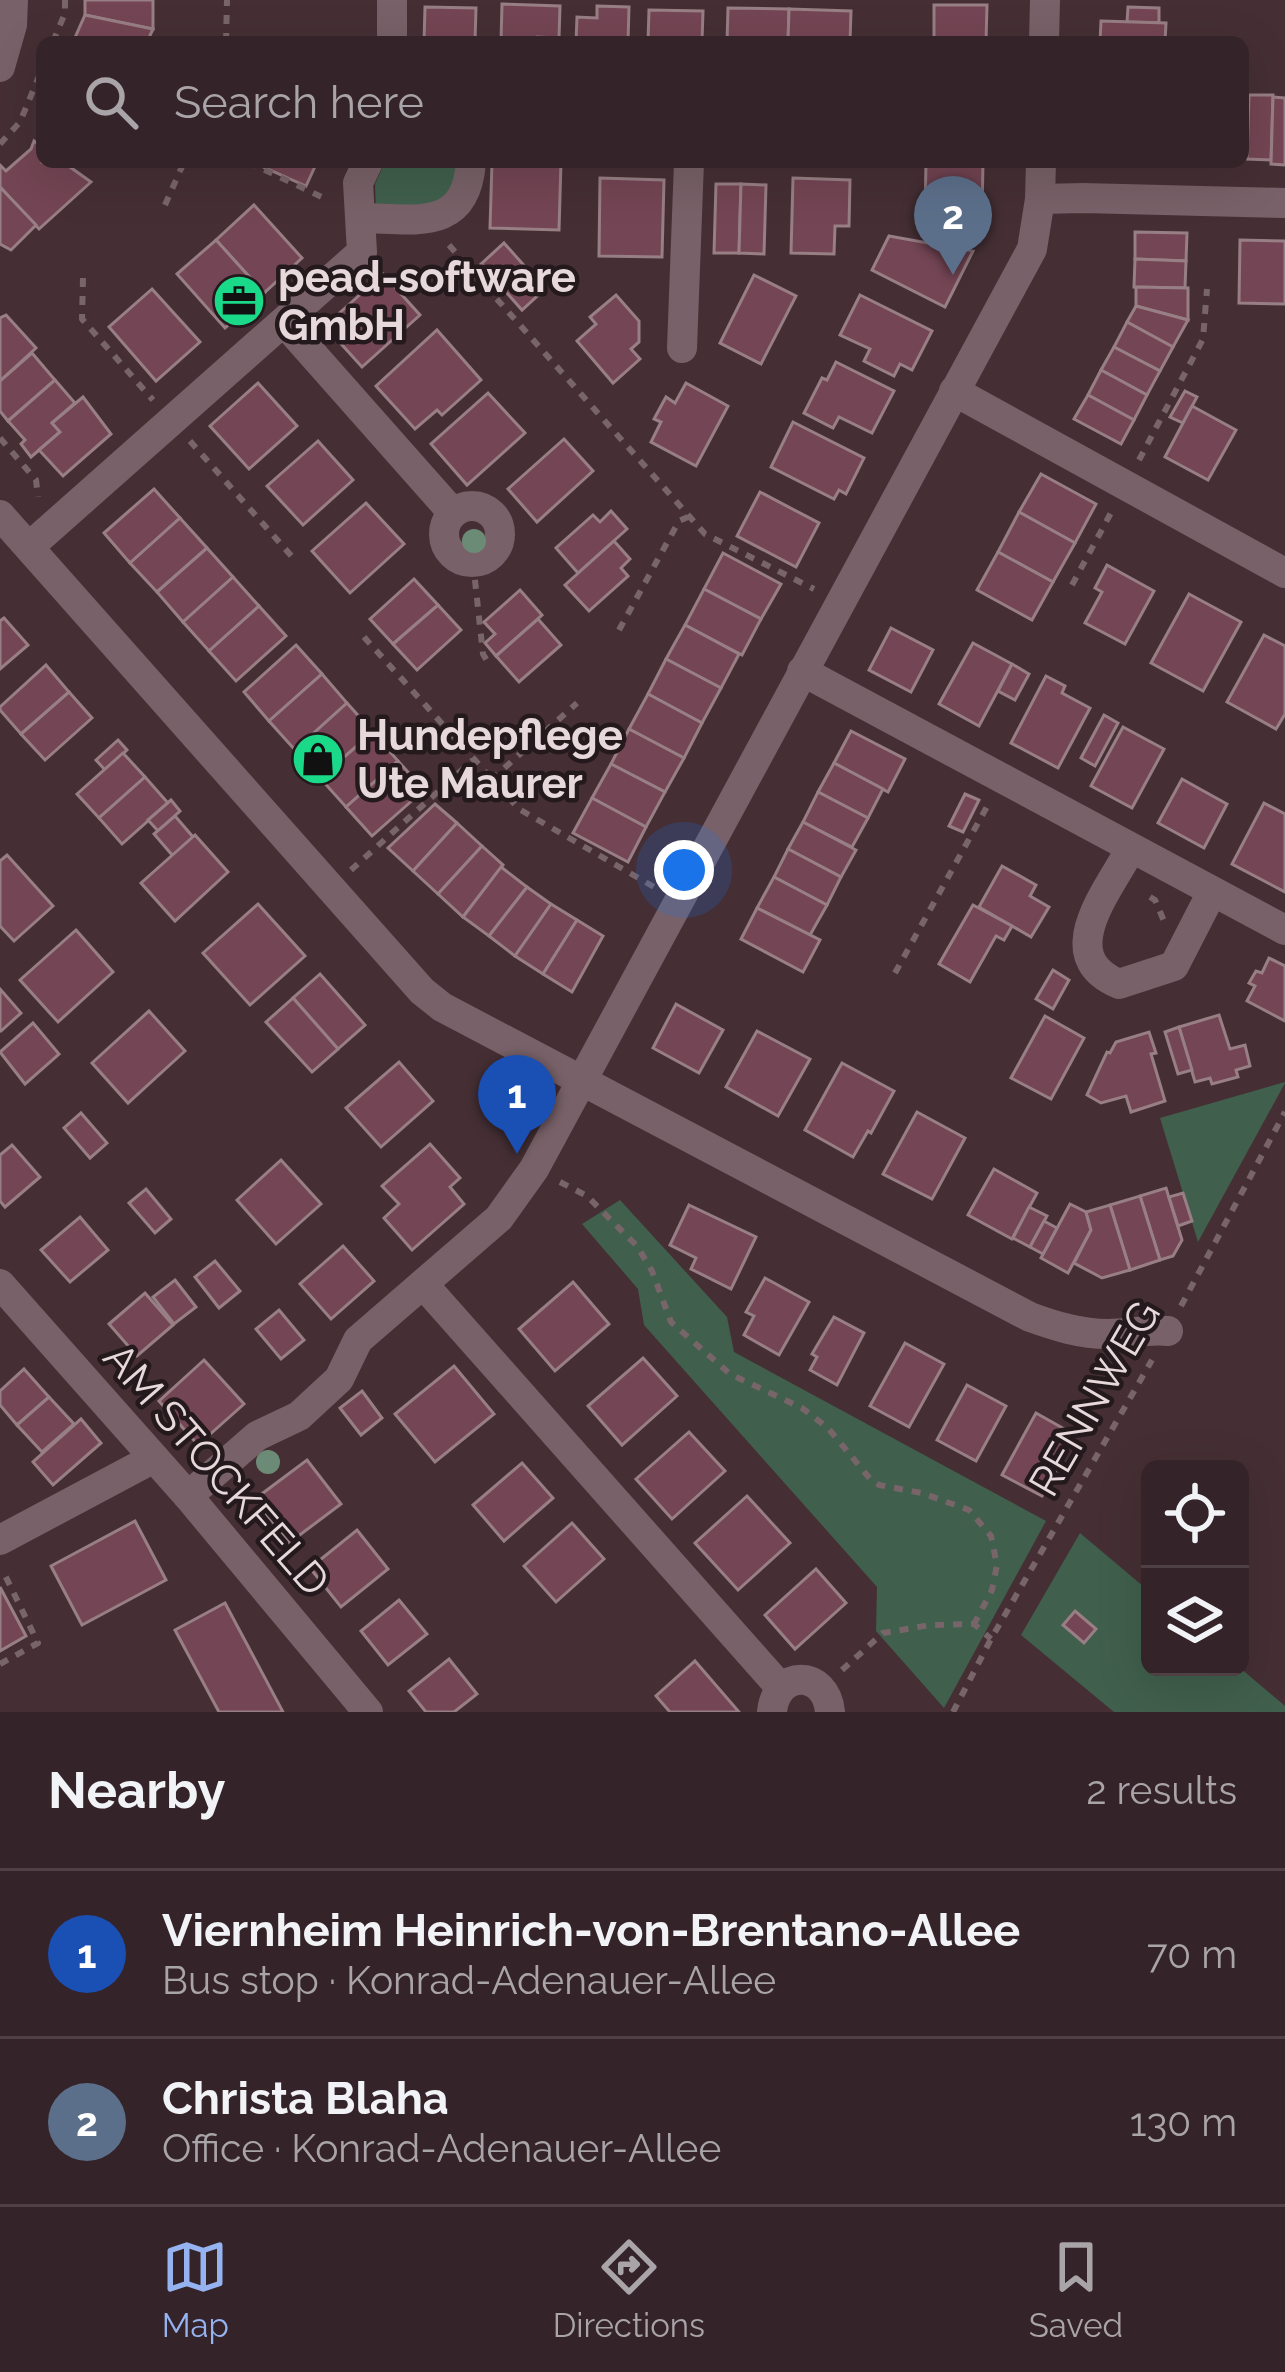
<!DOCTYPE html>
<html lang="en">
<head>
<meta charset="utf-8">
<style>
	:root { --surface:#342328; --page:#3c2b30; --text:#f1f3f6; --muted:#a9a4a8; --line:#4e4045; --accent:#95b2f1 }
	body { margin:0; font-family:Raleway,sans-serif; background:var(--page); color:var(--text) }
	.controls { position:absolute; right:36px; bottom:36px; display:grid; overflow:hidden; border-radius:18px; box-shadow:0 12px 48px #0002 }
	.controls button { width:108px; height:108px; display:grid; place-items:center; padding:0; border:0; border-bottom:3px solid var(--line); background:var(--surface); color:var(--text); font:60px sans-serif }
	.you { position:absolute; left:684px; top:870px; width:42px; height:42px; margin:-30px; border:9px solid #fff; border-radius:50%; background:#1a73e8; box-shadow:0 0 0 18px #1a73e833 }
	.badge { display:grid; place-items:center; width:78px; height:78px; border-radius:50%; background:var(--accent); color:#fff; font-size:39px; font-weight:700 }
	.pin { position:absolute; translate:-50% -99px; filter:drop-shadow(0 3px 6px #0008) }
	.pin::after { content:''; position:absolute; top:63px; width:42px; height:36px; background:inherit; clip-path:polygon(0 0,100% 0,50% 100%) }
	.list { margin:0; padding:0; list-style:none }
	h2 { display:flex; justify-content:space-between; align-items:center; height:156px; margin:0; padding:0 48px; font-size:51px }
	h2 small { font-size:39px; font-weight:400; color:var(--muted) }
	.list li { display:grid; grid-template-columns:78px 1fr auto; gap:36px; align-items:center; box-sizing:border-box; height:168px; padding:0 48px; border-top:3px solid var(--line) }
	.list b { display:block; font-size:45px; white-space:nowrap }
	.list p { margin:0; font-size:39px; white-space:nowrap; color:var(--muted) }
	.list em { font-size:39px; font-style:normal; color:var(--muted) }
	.icon { flex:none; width:66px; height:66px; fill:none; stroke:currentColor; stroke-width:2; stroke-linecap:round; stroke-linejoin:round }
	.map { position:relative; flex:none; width:1285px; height:1712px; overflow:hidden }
	.search { position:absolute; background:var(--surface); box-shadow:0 12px 48px #0002; left:36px; right:36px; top:36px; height:132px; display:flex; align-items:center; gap:30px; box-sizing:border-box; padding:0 42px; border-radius:18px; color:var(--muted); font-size:45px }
	.sheet { height:492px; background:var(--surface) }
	nav { display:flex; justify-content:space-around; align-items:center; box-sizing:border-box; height:168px; border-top:3px solid var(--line); background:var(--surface); font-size:33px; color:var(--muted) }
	nav a { display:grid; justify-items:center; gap:6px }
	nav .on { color:var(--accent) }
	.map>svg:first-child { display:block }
	.green { fill:#405f4c }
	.building { fill:#744554; stroke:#987e85; stroke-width:3 }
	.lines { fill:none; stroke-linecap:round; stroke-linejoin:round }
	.path { stroke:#78656a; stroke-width:6; stroke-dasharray:9 9; stroke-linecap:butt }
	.minor { stroke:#786168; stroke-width:30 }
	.tree { fill:#6c8b76 }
	.labels { text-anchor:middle; stroke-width:9; stroke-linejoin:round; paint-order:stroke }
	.poi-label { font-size:42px; font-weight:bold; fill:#e6d8db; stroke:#241a1d; text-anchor:start }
	.street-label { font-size:42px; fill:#e6d8db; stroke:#241a1d }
</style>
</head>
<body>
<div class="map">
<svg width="1285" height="1712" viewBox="0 0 1285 1712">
	<rect width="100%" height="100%" fill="#452f35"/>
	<g class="green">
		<path d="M385,162H456L455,187L431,210L376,211L375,184Z"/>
		<path d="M1285,1082V1083L1198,1242L1160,1118Z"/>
		<path d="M620,1200L727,1317L734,1352L1046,1521L944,1708L876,1631L877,1587L644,1325L638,1289L582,1224Z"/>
		<path d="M1080,1533L1150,1592V1667H1239L1285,1706V1712H1114L1021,1635Z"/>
	</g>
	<g class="building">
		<path d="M85,0H153V29L85,15Z"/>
		<path d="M502,4L560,6L559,38L537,37L536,42H501Z"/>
		<path d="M934,5H987L986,42H934Z"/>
		<path d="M597,6L629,7L628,42H576L577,17L597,18Z"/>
		<path d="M425,7L476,8L475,42H424Z"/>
		<path d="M1128,7L1159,8V23L1127,22Z"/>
		<path d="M728,8L789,9L788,42H727Z"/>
		<path d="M789,9L851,11L850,42H788Z"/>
		<path d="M649,10L703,11L702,42H648Z"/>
		<path d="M85,15L153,29L147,42H73Z"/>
		<path d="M1101,21L1166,23L1165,42H1100Z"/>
		<path d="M1249,95H1273L1271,160L1247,159Z"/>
		<path d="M1273,97L1285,98V165L1271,164Z"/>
		<path d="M34,141L42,147V162H63L91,182L39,229L0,187V165L6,171L31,149Z"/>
		<path d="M252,162H317L306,186Z"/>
		<path d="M492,162H561L559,230L490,228Z"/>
		<path d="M926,162H983L982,215L925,214Z"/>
		<path d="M600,178L664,180L662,257L599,256Z"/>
		<path d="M793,178L850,180L849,226H835L834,254L791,253Z"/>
		<path d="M716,184H741L739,253H714Z"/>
		<path d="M741,184L766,185L764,254L739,253Z"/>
		<path d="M0,187L36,225L11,250L0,244Z"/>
		<path d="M254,205L302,258L264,293L216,240Z"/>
		<path d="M1135,232L1187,233L1186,261L1135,259Z"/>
		<path d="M889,236L973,251L945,307L872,270Z"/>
		<path d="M216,240L264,293L225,328L177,274Z"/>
		<path d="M1240,240L1285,241V304L1239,303Z"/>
		<path d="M504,243L545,289L522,310L481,264Z"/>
		<path d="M1135,259L1186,261L1185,288L1134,287Z"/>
		<path d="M383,274L420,315L362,367L325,326Z"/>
		<path d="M754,275L796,296L761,364L720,343Z"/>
		<path d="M1136,287L1188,288V320L1136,306Z"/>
		<path d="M152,289L200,342L156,381L109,327Z"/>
		<path d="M616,295L639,321V342L631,349L640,359L613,383L577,341L596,324L590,317Z"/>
		<path d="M860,295L932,331L912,370L900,364L894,376L864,361L870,349L840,335Z"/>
		<path d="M1136,306L1188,320L1173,347L1127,322Z"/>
		<path d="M6,315L36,348L0,381V318Z"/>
		<path d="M1127,322L1173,347L1160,371L1114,347Z"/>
		<path d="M437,330L481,380L442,415L437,410L415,429L376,386Z"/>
		<path d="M1114,347L1160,371L1147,395L1101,370Z"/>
		<path d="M32,353L55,380L8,421L0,411V381Z"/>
		<path d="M836,362L894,391L872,433L839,417L833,428L804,413L822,378L827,380Z"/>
		<path d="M1101,370L1147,395L1134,420L1088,395Z"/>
		<path d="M55,380L75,403L52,423L60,432L31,457L21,444L25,440L8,421Z"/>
		<path d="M258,383L297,426L249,469L210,426Z"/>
		<path d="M686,383L728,406L696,466L651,442L661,422L654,419L666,397L675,403Z"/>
		<path d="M1185,391L1197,397L1183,423L1170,417Z"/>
		<path d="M488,393L525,433L467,485L431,444Z"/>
		<path d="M1088,395L1134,420L1121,444L1074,419Z"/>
		<path d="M83,397L111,434L63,476L39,450L60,432L52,423Z"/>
		<path d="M1192,406L1236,430L1208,480L1165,457Z"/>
		<path d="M793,422L864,458L846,494L839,490L834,499L771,467Z"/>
		<path d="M564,439L593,471L537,522L508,489Z"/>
		<path d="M318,441L353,480L303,525L267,486Z"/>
		<path d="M1041,474L1096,504L1075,543L1019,512Z"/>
		<path d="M154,489L180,518L130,563L104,533Z"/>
		<path d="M760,492L819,523L796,567L737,536Z"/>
		<path d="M366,503L404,544L350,593L312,551Z"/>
		<path d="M611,511L627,529L578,573L556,548L593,515L600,522Z"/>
		<path d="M1019,512L1075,543L1053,582L998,552Z"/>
		<path d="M180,518L207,548L157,592L130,563Z"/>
		<path d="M614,541L630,559L621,568L628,576L589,611L565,585Z"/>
		<path d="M207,548L233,577L183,622L157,592Z"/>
		<path d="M998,552L1053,582L1032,620L977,590Z"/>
		<path d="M723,553L781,584L761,619L704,589Z"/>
		<path d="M1107,565L1154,591L1125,644L1085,623L1102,592L1095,588Z"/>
		<path d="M233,577L259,606L209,651L183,622Z"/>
		<path d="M414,579L438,605L393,644L370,619Z"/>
		<path d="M704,589L761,619L742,655L685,625Z"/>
		<path d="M520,590L542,615L496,656L485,643L495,634L484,622Z"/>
		<path d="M1189,594L1241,622L1203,691L1151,663Z"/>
		<path d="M438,605L461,630L417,670L393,644Z"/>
		<path d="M259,606L286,636L236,681L209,651Z"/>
		<path d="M4,618L28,645L0,669V621Z"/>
		<path d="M538,619L561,645L519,682L496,656Z"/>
		<path d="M685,625L739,654L721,688L666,659Z"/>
		<path d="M891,628L933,650L911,692L869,670Z"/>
		<path d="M1264,635L1285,646V714L1276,729L1227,702Z"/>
		<path d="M973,643L1012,664L979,726L939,704Z"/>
		<path d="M296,645L322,674L269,721L244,692Z"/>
		<path d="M666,659L721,688L702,723L648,694Z"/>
		<path d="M1012,664L1029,674L1015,700L998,691Z"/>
		<path d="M46,665L69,692L21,734L0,710V707Z"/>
		<path d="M322,674L347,703L295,750L269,721Z"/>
		<path d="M1046,676L1065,686L1062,693L1090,708L1058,768L1011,743Z"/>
		<path d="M69,692L92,718L45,760L21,734Z"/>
		<path d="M648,694L702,723L684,758L629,729Z"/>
		<path d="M347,703L373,732L320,778L295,750Z"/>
		<path d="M1104,715L1118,723L1095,766L1081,758Z"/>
		<path d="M1123,727L1164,749L1132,808L1091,786Z"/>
		<path d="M629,729L684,758L665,792L611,764Z"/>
		<path d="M851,731L905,759L888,792L834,763Z"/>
		<path d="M373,732L398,761L346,807L320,778Z"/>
		<path d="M118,740L127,750L105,770L96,760Z"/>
		<path d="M123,753L145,777L99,818L77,794Z"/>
		<path d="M398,761L424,790L372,836L346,807Z"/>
		<path d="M834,763L883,789L868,818L818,792Z"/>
		<path d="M611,764L665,792L646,827L592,798Z"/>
		<path d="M145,777L168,803L122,844L99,818Z"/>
		<path d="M1182,779L1227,804L1204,848L1158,823Z"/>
		<path d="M818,792L868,818L852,847L803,822Z"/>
		<path d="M965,794L979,800L963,832L949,826Z"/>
		<path d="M592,798L646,827L628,862L573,833Z"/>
		<path d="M171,800L180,811L158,831L148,820Z"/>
		<path d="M1264,803L1285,814V892L1232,864Z"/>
		<path d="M435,804L457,823L413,871L388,848Z"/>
		<path d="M175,816L193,837L173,856L154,834Z"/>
		<path d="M803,822L856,850L841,877L788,849Z"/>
		<path d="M457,823L482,846L438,894L413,871Z"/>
		<path d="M195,835L228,872L175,921L141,883Z"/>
		<path d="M482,846L503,865L463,917L438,894Z"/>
		<path d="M788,849L841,877L827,905L774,877Z"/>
		<path d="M7,855L53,906L14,941L0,926V861Z"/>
		<path d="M1002,866L1036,885L1030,896L1049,907L1031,937L979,907Z"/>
		<path d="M501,867L527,887L489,936L463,917Z"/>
		<path d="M774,877L827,905L810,935L757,908Z"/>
		<path d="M527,887L551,904L515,956L489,936Z"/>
		<path d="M258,904L305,956L250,1005L203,953Z"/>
		<path d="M551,904L577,920L543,974L515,956Z"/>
		<path d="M973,905L1012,926L1004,940L996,936L970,982L939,964Z"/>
		<path d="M757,908L820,940L803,972L741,939Z"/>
		<path d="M577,920L603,936L572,992L543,974Z"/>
		<path d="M76,930L113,972L58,1022L20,980Z"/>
		<path d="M1269,958L1285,966V1021L1247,1001L1255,986L1249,983L1256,971L1262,973Z"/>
		<path d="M1053,970L1069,980L1053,1009L1036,999Z"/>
		<path d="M320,974L365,1025L338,1049L293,998Z"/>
		<path d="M0,989L21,1013L1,1031L0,1030Z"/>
		<path d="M293,998L338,1049L312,1072L266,1022Z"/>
		<path d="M676,1004L723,1030L699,1073L653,1048Z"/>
		<path d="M149,1011L185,1051L128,1103L92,1063Z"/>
		<path d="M1219,1015L1230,1049L1245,1045L1250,1066L1236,1070L1238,1077L1212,1084L1210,1078L1195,1082L1179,1027Z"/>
		<path d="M1045,1016L1084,1038L1051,1099L1011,1078Z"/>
		<path d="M33,1023L59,1054L25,1084L0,1052Z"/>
		<path d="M1179,1027L1192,1070L1178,1074L1165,1032Z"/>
		<path d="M757,1031L810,1059L778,1116L726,1087Z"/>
		<path d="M1149,1032L1156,1053L1151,1054L1165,1101L1131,1112L1126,1096L1101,1103L1087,1095L1107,1052L1110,1053L1116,1042Z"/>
		<path d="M399,1062L433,1101L381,1147L346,1108Z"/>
		<path d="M842,1063L894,1091L871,1133L868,1131L853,1157L805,1130Z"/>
		<path d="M917,1112L965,1138L932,1199L883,1174Z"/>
		<path d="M81,1113L107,1143L90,1158L64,1128Z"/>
		<path d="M430,1144L460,1178L450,1187L464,1204L412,1250L384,1218L399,1204L382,1186Z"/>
		<path d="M12,1145L40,1177L5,1207L0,1201V1155Z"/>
		<path d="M281,1160L321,1204L276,1244L237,1200Z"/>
		<path d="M994,1169L1037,1193L1012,1239L968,1215Z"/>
		<path d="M1166,1188L1182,1240L1173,1256L1160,1260L1140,1196Z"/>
		<path d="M146,1189L171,1219L155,1233L129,1203Z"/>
		<path d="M1183,1193L1192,1221L1178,1226L1169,1197Z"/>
		<path d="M1140,1196L1160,1260L1130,1270L1110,1205Z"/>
		<path d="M1070,1204L1086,1212L1091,1230L1068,1273L1041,1258Z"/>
		<path d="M689,1205L756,1237L731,1289L691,1269L696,1258L670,1245Z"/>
		<path d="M1110,1205L1130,1270L1102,1278L1074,1263L1091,1230L1086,1212Z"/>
		<path d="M1029,1207L1047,1216L1030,1247L1013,1238Z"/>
		<path d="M80,1217L108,1250L70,1282L41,1250Z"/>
		<path d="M1044,1221L1057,1228L1043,1254L1030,1247Z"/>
		<path d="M343,1246L374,1281L331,1319L300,1284Z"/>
		<path d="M215,1261L240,1291L219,1308L195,1277Z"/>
		<path d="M765,1278L809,1302L779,1355L744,1335L754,1316L746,1312Z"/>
		<path d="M175,1280L196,1307L174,1324L153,1297Z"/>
		<path d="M573,1282L609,1324L555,1371L519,1329Z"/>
		<path d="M145,1293L173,1325L137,1356L109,1324Z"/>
		<path d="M279,1310L304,1340L281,1359L256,1329Z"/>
		<path d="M834,1317L864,1333L837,1385L810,1370L817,1357L812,1354Z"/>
		<path d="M905,1343L944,1364L909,1427L870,1406Z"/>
		<path d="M643,1358L677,1396L622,1445L588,1406Z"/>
		<path d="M204,1360L244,1404L198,1445L159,1401Z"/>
		<path d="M454,1366L494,1414L435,1462L395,1414Z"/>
		<path d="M24,1369L49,1397L17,1425L0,1405V1391Z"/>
		<path d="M967,1385L1006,1406L976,1461L937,1440Z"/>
		<path d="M362,1391L382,1418L361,1435L340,1408Z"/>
		<path d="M49,1397L74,1424L42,1452L17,1425Z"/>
		<path d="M1036,1413L1075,1435L1042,1496L1002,1475Z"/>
		<path d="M81,1419L101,1443L53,1485L33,1462Z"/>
		<path d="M689,1432L725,1471L672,1519L636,1479Z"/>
		<path d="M307,1460L341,1504L289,1543L255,1499Z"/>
		<path d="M522,1463L553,1498L504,1541L473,1505Z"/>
		<path d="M747,1496L790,1543L738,1590L695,1543Z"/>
		<path d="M135,1521L166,1580L82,1625L51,1566Z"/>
		<path d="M572,1523L604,1559L556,1602L524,1566Z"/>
		<path d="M357,1530L388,1569L341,1607L310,1568Z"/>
		<path d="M816,1569L846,1603L795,1649L765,1615Z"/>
		<path d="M0,1587L26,1636L0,1651Z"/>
		<path d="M399,1600L427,1634L388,1665L361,1631Z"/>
		<path d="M225,1603L283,1712H219L175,1630Z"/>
		<path d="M1075,1611L1096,1629L1084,1643L1063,1625Z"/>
		<path d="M449,1659L477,1694L454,1712H426L409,1691Z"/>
		<path d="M695,1661L739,1712H670L656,1696Z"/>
	</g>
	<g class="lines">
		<g class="path">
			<path d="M53,42L65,13V0"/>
			<path d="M226,42L227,0"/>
			<path d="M0,144L20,122L42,69"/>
			<path d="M248,162L326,199"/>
			<path d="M165,205L184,162"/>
			<path d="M449,245L705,534L814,589"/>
			<path d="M83,278L82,319L153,400"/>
			<path d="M0,438L36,480L38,497"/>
			<path d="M190,441L295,560"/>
			<path d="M1139,460L1203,339L1207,289"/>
			<path d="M473,562L483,654L487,661"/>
			<path d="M1072,585L1113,509"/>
			<path d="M619,630L679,521L688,517"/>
			<path d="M364,637L519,809L654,887"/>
			<path d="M491,780L577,703"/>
			<path d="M351,870L473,760"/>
			<path d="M1150,897L1155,900L1164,921"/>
			<path d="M895,973L989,803"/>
			<path d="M560,1182L587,1196L637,1246L652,1271L671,1322L730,1374L802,1408L828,1428L871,1480L879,1485L922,1493L969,1510L991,1536L997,1565L992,1590L974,1624"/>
			<path d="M1181,1306L1285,1112"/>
			<path d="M0,1664L38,1643L2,1569"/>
			<path d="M842,1670L883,1633L930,1625L974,1624L991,1639"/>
			<path d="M953,1712L991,1639L1152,1360"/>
		</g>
		<g class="minor">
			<path d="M392,42V0"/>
			<path d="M1044,42L1045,0"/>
			<path d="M0,67L12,25L13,0"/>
			<path d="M1040,199L1083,198L1285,203"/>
			<path d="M362,218C416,219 466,232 471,162"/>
			<path d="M284,322L453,513"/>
			<path d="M682,348L689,162"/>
			<path d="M954,391L1285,573"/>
			<circle cx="472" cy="534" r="28"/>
			<path d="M0,515L422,991L442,1007L1030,1317C1055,1326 1080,1334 1108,1334C1128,1334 1147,1329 1168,1331"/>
			<path d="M29,547L362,252L358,183L368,162"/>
			<path d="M802,671L1285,930"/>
			<path d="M1131,848C1109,890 1052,956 1119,984L1174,966L1212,892"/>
			<path d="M0,1284L188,1496L368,1712"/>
			<path d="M423,1284L781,1688"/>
			<path d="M188,1496L257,1436L299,1416L339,1379L358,1340L499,1218L534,1169L1032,249L1040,199L1041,162"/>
			<path d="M0,1540L154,1458"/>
			<path d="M772,1712C776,1669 826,1669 830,1712"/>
		</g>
	</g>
	<g class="tree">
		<circle cx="474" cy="541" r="12"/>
		<circle cx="268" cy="1462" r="12"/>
	</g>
	<defs>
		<g id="office-disc" transform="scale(2.7)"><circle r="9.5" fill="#1ad988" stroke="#241a1d"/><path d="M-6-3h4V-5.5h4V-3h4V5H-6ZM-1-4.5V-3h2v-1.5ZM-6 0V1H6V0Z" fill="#111"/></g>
		<g id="shop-disc" transform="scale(2.7)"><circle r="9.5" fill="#1ad988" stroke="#241a1d"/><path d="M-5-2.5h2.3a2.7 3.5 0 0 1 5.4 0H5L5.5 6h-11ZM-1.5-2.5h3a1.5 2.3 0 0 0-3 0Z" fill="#111"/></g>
	</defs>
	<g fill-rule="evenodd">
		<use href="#office-disc" x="239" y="301"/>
		<use href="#shop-disc" x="318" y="759"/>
	</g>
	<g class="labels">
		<g class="poi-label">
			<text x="278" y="292">pead-software<tspan x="278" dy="48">GmbH</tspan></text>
			<text x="357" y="750">Hundepflege<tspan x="357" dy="48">Ute Maurer</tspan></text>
		</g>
		<g class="street-label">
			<text transform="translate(1094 1398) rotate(-60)" y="15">RENNWEG</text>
			<text transform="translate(217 1469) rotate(49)" y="15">AM STOCKFELD</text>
		</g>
	</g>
</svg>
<div class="controls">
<button><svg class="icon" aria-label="locate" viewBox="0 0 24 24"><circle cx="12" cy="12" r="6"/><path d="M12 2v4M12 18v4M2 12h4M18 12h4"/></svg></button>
<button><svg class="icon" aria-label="layers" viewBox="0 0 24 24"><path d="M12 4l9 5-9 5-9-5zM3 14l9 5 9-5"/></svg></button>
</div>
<div class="you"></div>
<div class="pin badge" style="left:517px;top:1154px;background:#1a4fb4">1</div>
<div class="pin badge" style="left:953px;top:275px;background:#5c6f8a">2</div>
<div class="search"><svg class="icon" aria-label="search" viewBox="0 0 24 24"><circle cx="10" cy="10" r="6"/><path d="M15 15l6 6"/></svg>Search here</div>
</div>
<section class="sheet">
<h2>Nearby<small>2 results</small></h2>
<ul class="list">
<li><span class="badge" style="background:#1a4fb4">1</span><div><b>Viernheim Heinrich-von-Brentano-Allee</b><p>Bus stop · Konrad-Adenauer-Allee</p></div><em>70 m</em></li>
<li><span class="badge" style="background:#5c6f8a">2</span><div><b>Christa Blaha</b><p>Office · Konrad-Adenauer-Allee</p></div><em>130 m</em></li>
</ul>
</section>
<nav>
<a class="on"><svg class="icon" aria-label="map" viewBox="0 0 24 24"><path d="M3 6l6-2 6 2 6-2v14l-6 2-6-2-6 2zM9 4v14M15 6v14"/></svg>Map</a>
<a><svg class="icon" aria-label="directions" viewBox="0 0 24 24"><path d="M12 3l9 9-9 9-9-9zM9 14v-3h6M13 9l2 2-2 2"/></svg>Directions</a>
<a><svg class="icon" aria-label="saved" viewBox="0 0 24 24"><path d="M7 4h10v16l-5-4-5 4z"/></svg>Saved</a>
</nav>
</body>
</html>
